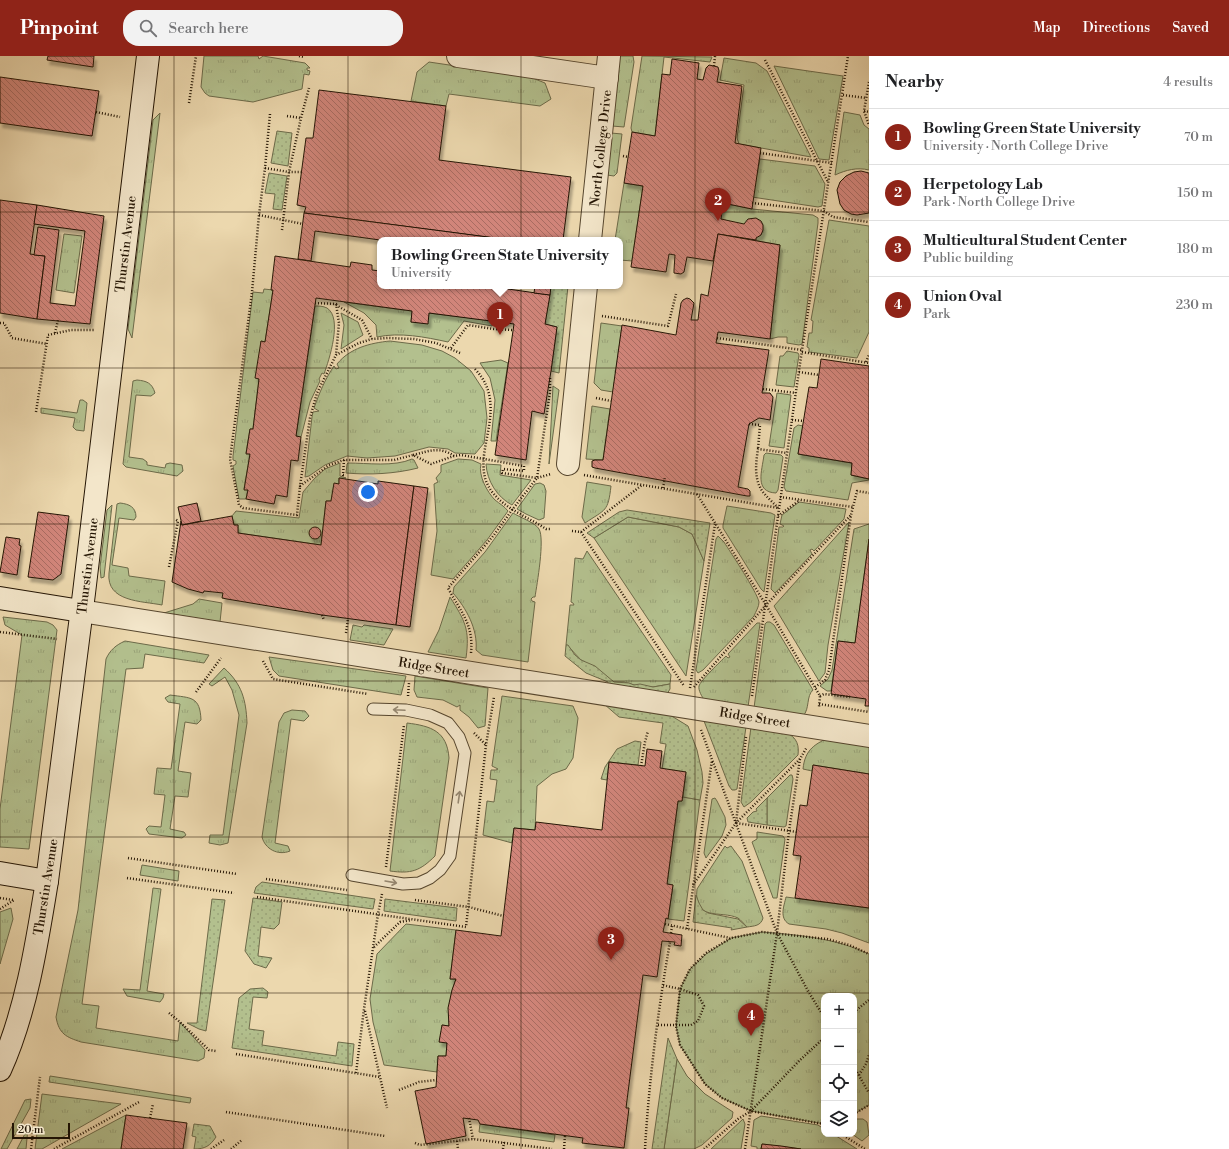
<!DOCTYPE html>
<html lang="en">
<head>
<meta charset="utf-8">
<style>
	:root { --surface:#fff; --page:#f2f2f2; --text:#202124; --muted:#757577; --line:#e0e0e0; --accent:#8f2418 }
	body { margin:0; font-family:"Libre Bodoni",serif; background:var(--page); color:var(--text) }
	.controls { position:absolute; right:12px; bottom:12px; display:grid; overflow:hidden; border-radius:8px; box-shadow:0 4px 16px #0002 }
	.controls button { width:36px; height:36px; display:grid; place-items:center; padding:0; border:0; border-bottom:1px solid var(--line); background:var(--surface); color:var(--text); font:20px sans-serif }
	.scale { position:absolute; left:12px; bottom:10px; width:58px; box-sizing:border-box; padding-left:4px; border:2px solid #241504; border-top:0; font-size:11px; line-height:14px; white-space:nowrap; color:#241504; -webkit-text-stroke:3px #f3e6ca; paint-order:stroke }
	.you { position:absolute; left:368px; top:436px; width:14px; height:14px; margin:-10px; border:3px solid #fff; border-radius:50%; background:#1a73e8; box-shadow:0 0 0 6px #1a73e833 }
	.badge { display:grid; place-items:center; width:26px; height:26px; border-radius:50%; background:var(--accent); color:#fff; font-size:13px; font-weight:700 }
	.pin { position:absolute; translate:-50% -33px; filter:drop-shadow(0 1px 2px #0008) }
	.pin::after { content:''; position:absolute; top:21px; width:14px; height:12px; background:inherit; clip-path:polygon(0 0,100% 0,50% 100%) }
	.popup { position:absolute; left:377px; top:181px; width:246px; height:52px; box-sizing:border-box; display:grid; place-content:center; border-radius:8px; background:var(--surface); filter:drop-shadow(0 1px 3px #0005); font-size:13px; white-space:nowrap; color:var(--muted) }
	.popup b { font-size:15px; color:var(--text) }
	.popup::after { content:''; position:absolute; left:50%; top:100%; margin-left:-8px; border:8px solid transparent; border-top-color:var(--surface) }
	.list { margin:0; padding:0; list-style:none }
	h2 { display:flex; justify-content:space-between; align-items:center; height:52px; margin:0; padding:0 16px; font-size:17px }
	h2 small { font-size:13px; font-weight:400; color:var(--muted) }
	.list li { display:grid; grid-template-columns:26px 1fr auto; gap:12px; align-items:center; box-sizing:border-box; height:56px; padding:0 16px; border-top:1px solid var(--line) }
	.list b { display:block; font-size:15px; white-space:nowrap }
	.list p { margin:0; font-size:13px; white-space:nowrap; color:var(--muted) }
	.list em { font-size:13px; font-style:normal; color:var(--muted) }
	.icon { flex:none; width:22px; height:22px; fill:none; stroke:currentColor; stroke-width:2; stroke-linecap:round; stroke-linejoin:round }
	.map { position:relative; flex:none; width:869px; height:1093px; overflow:hidden }
	header { display:flex; align-items:center; gap:24px; box-sizing:border-box; height:56px; padding:0 20px; background:var(--accent); color:#fff }
	header strong { font-size:19px }
	nav { display:flex; gap:22px; margin-inline-start:auto; font-size:14px }
	.search { width:280px; height:36px; background:var(--page); display:flex; align-items:center; gap:10px; box-sizing:border-box; padding:0 14px; border-radius:16px; color:var(--muted); font-size:15px }
	main { display:flex }
	aside { flex:1; background:var(--surface) }
	.map>svg:first-child { display:block }
	.grass { fill:url(#grass-tufts); stroke:#6c6a49 }
	.garden { fill:url(#garden-dots); stroke:#6c6a49 }
	.building { fill:url(#building-back-hatch); stroke:#241504; filter:url(#shadow) }
	.lines { fill:none; stroke-linecap:round; stroke-linejoin:round }
	.lane-casing { stroke:#56462e; stroke-width:13 }
	.street-casing { stroke:#56462e; stroke-width:24 }
	.secondary-casing { stroke:#241504; stroke-width:24 }
	.path { stroke:#241504; stroke-width:2.5; stroke-dasharray:1 2; stroke-linecap:butt }
	.lane { stroke:#f3e6ca; stroke-width:11 }
	.street { stroke:#f3e6ca; stroke-width:22 }
	.secondary { stroke:#f3e6ca; stroke-width:22 }
	.oneway { stroke:#968871 }
	.grid { fill:none; stroke:#241504; stroke-width:1; stroke-opacity:0.55 }
	.labels { text-anchor:middle; stroke-width:4; stroke-linejoin:round; paint-order:stroke }
	.street-label { font-size:13px; fill:#241504; stroke:#f3e6ca }
</style>
</head>
<body>
<header>
<strong>Pinpoint</strong>
<div class="search"><svg class="icon" aria-label="search" viewBox="0 0 24 24"><circle cx="10" cy="10" r="6"/><path d="M15 15l6 6"/></svg>Search here</div>
<nav><a>Map</a><a>Directions</a><a>Saved</a></nav>
</header>
<main>
<div class="map">
<svg width="869" height="1093" viewBox="0 0 869 1093">
	<defs>
		<pattern id="grass-tufts" width="24" height="20" patternUnits="userSpaceOnUse"><rect width="24" height="20" fill="#b3c08e"/><path d="M3 7l-1-3M5 7V3M7 7l1-3M15 17l-1-3M17 17v-4M19 17l1-3" fill="none" stroke="#9aa479"/></pattern>
		<pattern id="garden-dots" width="8" height="8" patternUnits="userSpaceOnUse"><rect width="8" height="8" fill="#b3c08e"/><path d="M2 2h.1M6 6h.1" fill="none" stroke="#9aa479" stroke-width="1.8" stroke-linecap="round"/></pattern>
		<pattern id="building-back-hatch" width="6" height="6" patternUnits="userSpaceOnUse"><rect width="6" height="6" fill="#d1857a"/><path d="M-1 5l2 2M0 0l6 6M5-1l2 2" fill="none" stroke="#a96c62"/></pattern>
		<filter id="shadow"><feDropShadow dx="2.5" dy="4.5" stdDeviation="1" flood-color="#0004"/></filter>
	</defs>
	<rect width="100%" height="100%" fill="#ecd8ae"/>
	<filter id="stains"><feTurbulence type="fractalNoise" baseFrequency=".005" numOctaves="4"/><feColorMatrix values="0 0 0 0 .2 0 0 0 0 .09 0 0 0 0 .02 0 0 0 .5 -.17"/></filter>
	<radialGradient id="worn" r=".72"><stop offset=".6" stop-color="#630" stop-opacity="0"/><stop offset="1" stop-color="#630" stop-opacity=".3"/></radialGradient>
	<g class="grass">
		<path d="M204,0H258L259,3L263,0L305,7L310,12H307V14L310,15L309,19L304,18L302,33L253,46L209,40L205,37L201,31Z"/>
		<path d="M619,0H633L634,6L624,71L612,70Z"/>
		<path d="M642,0L712,1L710,6L664,1L655,80L632,76L631,72Z"/>
		<path d="M724,2L756,7L767,15L811,101L739,88L737,82L744,29L720,24Z"/>
		<path d="M429,6L530,21L545,27L551,43L540,50L449,38L446,50L411,45L417,16Z"/>
		<path d="M774,10L843,20L829,104L819,103Z"/>
		<path d="M844,56L860,59L864,69L869,73V114C857,111 846,114 835,119Z"/>
		<path d="M160,57L132,282L128,273L153,64Z"/>
		<path d="M611,77L622,78L617,117L614,120L607,119Z"/>
		<path d="M760,103L815,110L825,128L822,150L818,151L752,141Z"/>
		<path d="M624,127L643,130L632,205L620,204V184H615Z"/>
		<path d="M723,147L752,153L813,159L818,162V167L802,288L799,289L787,287V281H778L770,283L780,189L718,178Z"/>
		<path d="M829,164L869,170V276L857,302L809,296V292L807,291L809,277H812L813,265L811,264Z"/>
		<path d="M64,178L82,180L74,237L56,234Z"/>
		<path d="M264,233L273,234L265,286L261,285L259,323L253,373H250L246,397L250,398L244,433L248,434L246,443H239L233,410L236,408V405L233,404V400L253,236L263,237Z"/>
		<path d="M344,246L412,255L411,266L427,267L429,257L494,265L492,270L464,265L448,286C425,281 400,276 377,281L376,269L364,257Z"/>
		<path d="M315,250C319,250 323,250 327,252C343,262 329,304 324,318L322,317L319,323L320,325L310,346L301,381L296,380Z"/>
		<path d="M341,257L358,266L363,279L341,293L344,269Z"/>
		<path d="M601,267L622,270L613,336L601,334L594,327Z"/>
		<path d="M390,285L422,289L442,295L455,302L471,315L484,335L487,362L484,387L475,398L455,397L448,393L429,391L395,400L367,402L347,400L325,409L309,420L305,421L312,361L313,356L319,355L314,352C319,338 325,323 334,310L336,313L339,312L337,308C350,292 370,287 390,285Z"/>
		<path d="M787,295L798,297L799,299L794,331L776,329L780,300H783Z"/>
		<path d="M501,304L508,307L496,385H491L495,344L490,322L480,307Z"/>
		<path d="M137,324C147,325 152,327 155,337L151,340L136,339L129,401L143,403L147,406V409L165,412L166,408L170,407L182,409L183,415L177,420L126,411L123,408L133,325Z"/>
		<path d="M553,330L559,334L549,408Z"/>
		<path d="M777,337L791,339L784,392L769,390Z"/>
		<path d="M80,344H83L87,347L84,375L76,374L73,371L75,362L41,357V352L77,357Z"/>
		<path d="M592,350L610,353L603,404L586,403Z"/>
		<path d="M798,369L803,370L798,398L852,407L851,419L869,423V424L852,427L848,444L786,435L784,431L794,372Z"/>
		<path d="M766,397L781,399L783,401L778,434L776,437C754,436 762,415 764,399Z"/>
		<path d="M412,403L414,404L418,412C394,418 370,419 346,417L347,408L348,407C367,407 394,411 412,403Z"/>
		<path d="M458,403L472,404L481,408C478,419 487,436 495,444C500,448 504,450 508,455L487,484L453,523L431,519L437,475L434,428L438,426L436,422L441,416V409Z"/>
		<path d="M340,407V420L346,422H339V428H334L331,445H326L321,489L238,477V469H234L232,460L236,455L299,462L303,436L314,423L325,413Z"/>
		<path d="M486,408L501,409L500,419L531,424L512,449C497,441 487,425 486,408Z"/>
		<path d="M587,426L611,430C608,456 606,453 585,467L582,461Z"/>
		<path d="M540,427L544,429L546,435L544,462L539,464L526,458L517,453L535,428Z"/>
		<path d="M799,446L846,453L844,463L814,495L812,493L810,494L812,498L775,537L771,533L779,471H783L784,470L780,468L782,459Z"/>
		<path d="M120,447C129,448 136,451 136,461L134,464L119,462L112,509L128,512L129,520L165,525L162,549C142,545 106,546 109,517L117,448Z"/>
		<path d="M112,449L104,521L101,522L100,511L107,454Z"/>
		<path d="M727,450L771,457L775,459L764,536L761,533L723,472V469Z"/>
		<path d="M513,457C519,461 536,467 539,473C545,483 537,528 535,541H533L531,543L532,545L535,546L528,606L482,599L476,594C478,573 466,552 453,537L454,531L485,496Z"/>
		<path d="M628,461L679,471L692,478L704,505L686,620L594,482Z"/>
		<path d="M849,466L828,589L825,617L819,625L774,550Z"/>
		<path d="M869,468V483L855,587L838,585L831,635H827L820,630L828,623L832,614L854,473Z"/>
		<path d="M718,480L724,486C731,497 757,536 759,546C759,551 756,555 754,560L703,614L698,617L696,614L716,483Z"/>
		<path d="M587,495L671,619L670,628L653,631L634,629L624,626H614L581,604L567,589H566L570,549H574L573,547L571,546L575,502L583,503Z"/>
		<path d="M450,541C465,565 470,573 466,602L428,596L439,574Z"/>
		<path d="M199,543L222,547L220,566L164,557L193,548Z"/>
		<path d="M3,561L47,566L53,569L57,574L29,793L0,791V753L22,579L5,569Z"/>
		<path d="M767,566H770L774,569L813,634C806,640 810,653 803,660L754,652L765,568Z"/>
		<path d="M757,567H760V568L748,651L705,645C702,641 698,634 699,630C700,625 721,605 726,600L728,602L730,601L728,598Z"/>
		<path d="M125,585L209,599L204,607L145,598L143,612L126,613L82,948L99,950L96,972L178,985L180,966L205,994L204,1002L198,1005L81,986C66,981 59,978 56,961L78,854L106,603C110,594 116,589 125,585Z"/>
		<path d="M269,601L406,620L401,639L279,620L273,614Z"/>
		<path d="M224,612C242,628 246,644 247,667L228,787L220,789L209,787L210,779H223L239,659L232,634L225,621L212,630L209,628Z"/>
		<path d="M415,620L488,632L485,670L478,672L469,661L460,654V649L457,651L443,644L417,641L414,634Z"/>
		<path d="M170,639C191,642 200,640 201,664L197,668L185,666L178,715L191,717L188,741L175,740L170,773L184,776L186,779L182,782L149,778L146,773L149,770L161,771L165,739L154,738L157,712L171,713L180,648L168,646L165,642Z"/>
		<path d="M502,640L573,650L578,662L573,702L566,713L552,718L537,730L535,774L514,772L512,787L483,779L487,745L494,746L497,724L490,723L491,714H496L498,713L492,710Z"/>
		<path d="M292,654L305,655L309,660L304,665L291,663L275,787L288,790L290,795C278,800 265,793 262,781L279,666L284,657Z"/>
		<path d="M407,667C431,670 447,675 449,702L435,800C420,815 411,818 390,815Z"/>
		<path d="M832,680L869,685V718L813,709L812,715L803,713C805,693 815,688 832,680Z"/>
		<path d="M790,719H792L793,723L786,770L784,771L767,769V742Z"/>
		<path d="M683,741L700,744L684,865L668,863L673,829L667,828L678,745H682Z"/>
		<path d="M715,742L717,745L725,761L726,769L722,780L706,802L704,797L712,743Z"/>
		<path d="M757,776L783,780L785,783L777,842H773L772,839L752,786L757,783Z"/>
		<path d="M725,790L727,792L731,790L742,805L763,862C761,870 754,870 747,871C744,868 741,864 738,862C721,854 693,866 697,833Z"/>
		<path d="M142,809L179,815L178,825L140,819Z"/>
		<path d="M153,832L161,833L147,935L164,938L163,942L160,946L127,940L123,933L140,934Z"/>
		<path d="M786,841L869,852V887L842,877L826,873L789,868C779,862 784,850 786,841Z"/>
		<path d="M11,852L13,863L0,908V856Z"/>
		<path d="M406,868L456,874L450,923H456C450,939 448,953 449,970L442,969L447,987L446,1000H438L437,1016L384,1009L373,966L370,943L377,898Z"/>
		<path d="M762,876C799,879 835,882 869,898V1049L854,1058V940H824V1068L751,1055L722,1042L705,1028L680,989L676,970L680,933L690,913L706,898L731,882Z"/>
		<path d="M677,1003L687,1020L705,1038L733,1056L732,1062L702,1089L694,1093H664Z"/>
		<path d="M50,1020L191,1042L190,1047L49,1026Z"/>
		<path d="M42,1038L121,1048L42,1093H35Z"/>
		<path d="M31,1043L30,1052L7,1093H1L25,1044Z"/>
		<path d="M126,1059L121,1093H62Z"/>
		<path d="M761,1060L818,1069L824,1073V1078H833L857,1093H801L762,1088L761,1093H757V1091L751,1090L754,1064Z"/>
		<path d="M743,1063L745,1068L741,1093H711Z"/>
		<path d="M854,1063H863L867,1066L869,1079L862,1085L852,1078H854Z"/>
		<path d="M480,1068L555,1079L554,1086L479,1076Z"/>
		<path d="M28,1072L26,1093H17Z"/>
	</g>
	<g class="garden">
		<path d="M277,75L292,77L288,110L271,107Z"/>
		<path d="M269,117L287,120L282,154L273,153L275,138L265,137Z"/>
		<path d="M551,230H568L559,317L551,315L557,271L545,268Z"/>
		<path d="M627,454L710,467L704,505L692,478L679,471L628,461L594,482L587,477L619,456Z"/>
		<path d="M353,569L362,571L364,569L393,573L384,589L350,584Z"/>
		<path d="M566,589H568L575,599L581,604L595,610L614,626L629,627L634,629L640,628L653,631L670,628V633L667,638L607,630L608,626L586,617L565,600Z"/>
		<path d="M604,648L665,656L688,670L697,694L702,716L703,727L700,744L683,741L686,716L662,713L666,688L660,687L663,667L619,661Z"/>
		<path d="M704,665L746,671L737,733L735,734H732L729,730Z"/>
		<path d="M751,671C770,674 802,671 798,699L751,746L744,751L741,746Z"/>
		<path d="M635,685L641,686L638,709L609,706L607,724L601,723L605,711L617,693Z"/>
		<path d="M767,742V769L748,766L747,762L753,756L757,755L756,753Z"/>
		<path d="M262,826L375,843L373,853L254,837L256,831Z"/>
		<path d="M696,839L699,847L703,854L708,857L738,863L747,871L731,874L732,872L693,866Z"/>
		<path d="M253,842L282,846L279,868L274,873L261,871L258,900L272,902L266,912L254,908L245,895Z"/>
		<path d="M212,843L225,844L206,975L199,973L187,967H197Z"/>
		<path d="M385,843L457,852L456,865L384,855Z"/>
		<path d="M263,932L268,936L267,942L253,941L249,973L264,975L262,989L336,1000L338,986L354,988L352,1010L232,992L239,942L250,933Z"/>
		<path d="M668,982L677,1003L664,1093H652Z"/>
		<path d="M194,1068L210,1070L216,1081C210,1090 205,1093 194,1093L196,1081L192,1080Z"/>
	</g>
	<g class="building">
		<path d="M48,0H94L93,11L47,4Z"/>
		<path d="M672,3L699,7L697,23L703,24L706,12L709,9L718,11L719,15L717,26L742,30L735,87L761,92L752,153L723,147L721,163L744,168L748,163L756,162L761,165L763,169V174L761,179L756,182V184L718,178L713,205L687,201L684,216L681,218L674,217V214L675,199L669,198L666,216L631,211L643,130L624,127L632,76L655,80L662,18L670,19Z"/>
		<path d="M0,21L99,35L92,80L0,67Z"/>
		<path d="M319,34L446,50L439,104L571,121L563,184H509L304,157L306,151L297,149L306,82H313Z"/>
		<path d="M861,115L869,117V157L857,159L851,158L844,154L840,148L837,134L840,126L846,120L854,116Z"/>
		<path d="M0,144L37,149L30,198L45,200L37,263L0,257Z"/>
		<path d="M37,149L104,160L90,268L37,263L45,200L34,199L38,171L59,174L50,247L75,250L85,175L34,168Z"/>
		<path d="M304,157L488,181L509,184H380L315,175L311,205L298,203Z"/>
		<path d="M718,178L780,189L770,283L718,276L716,287L769,294L762,337H770L773,341L770,364L759,362L749,368L738,431L748,433L750,435V440H747L595,412L592,411V405L595,404H603L622,269L676,279L681,247L683,244L687,242L690,243L694,247L691,264H698L701,238L708,240Z"/>
		<path d="M275,200L350,211L351,206L372,209V214L380,215V230H487L550,239L545,268L557,271L551,315L544,358L532,355L526,404L495,399L514,268L429,257L428,268L411,266L412,255L316,242L296,380L301,381L298,405L291,404L287,441L276,439L274,448L246,443L248,434H244L250,398H246L250,373H253L259,323L255,322L261,285L265,286L273,234H271Z"/>
		<path d="M535,230H551L550,239L534,237Z"/>
		<path d="M821,303L869,310V423L851,419L852,407L798,398L809,331L817,332Z"/>
		<path d="M339,422L378,428V425L414,430L396,569L322,559L227,543L222,542L223,537L204,535L203,537L188,533L172,526L181,465L182,469L232,460L234,469H238V477L321,489L326,445H331L334,427L339,428Z"/>
		<path d="M414,430L428,432L410,571L396,569Z"/>
		<path d="M197,447L201,465L182,469L178,451Z"/>
		<path d="M38,456L69,460L61,518L53,524L28,521Z"/>
		<circle cx="315" cy="477" r="6"/>
		<path d="M6,481L20,483L19,489L21,490L17,519L0,516Z"/>
		<path d="M869,483V650H865L866,643L831,638L838,585L855,587Z"/>
		<path d="M647,693L662,695L660,712L686,716L682,745H678L667,828L673,829L668,863L666,862L663,876L682,879L681,890L674,889L675,886L662,885L657,921L643,919L626,1052H629L624,1092L582,1087L583,1082L480,1068L478,1064L463,1062L466,1080L426,1088L415,1035L436,1031L438,1000H446L447,987L439,986L442,969L449,970L448,952L452,934L456,923H450L456,874L501,880L514,772L535,774L536,766L602,774L609,706L645,710Z"/>
		<path d="M813,709L869,718V852L795,842L801,800L793,799L800,749L807,750Z"/>
		<path d="M126,1059L187,1067L183,1093H121Z"/>
		<path d="M762,1088L781,1090L801,1093H761Z"/>
	</g>
	<g class="lines">
		<g class="lane-casing">
			<path id="lane" d="M352,819L403,828L419,827L430,822L440,814L450,800L465,697L459,681L448,667L430,659L406,654L373,653"/>
		</g>
		<g class="street-casing">
			<g id="street">
				<path d="M458,0L607,22"/>
				<path d="M590,184L609,0"/>
				<path d="M568,408L586,230"/>
				<path d="M81,555L869,680"/>
			</g>
		</g>
		<g class="secondary-casing">
			<g id="secondary">
				<path d="M0,542L81,555"/>
				<path d="M0,817L47,825"/>
				<path d="M0,1014C26,957 37,887 47,825L84,537L148,0"/>
			</g>
		</g>
		<g class="path">
			<path d="M299,0L304,1"/>
			<path d="M765,4L828,126"/>
			<path d="M714,10L715,0"/>
			<path d="M869,26L864,55L869,69"/>
			<path d="M843,39L866,42"/>
			<path d="M189,47L196,0"/>
			<path d="M864,55L869,56"/>
			<path d="M96,56L120,61"/>
			<path d="M270,58L265,112L259,159L252,236L230,403L239,449L243,452L297,459L300,430"/>
			<path d="M287,60L301,62"/>
			<path d="M760,97L832,107"/>
			<path d="M623,100L628,101"/>
			<path d="M265,112L289,116H302"/>
			<path d="M752,147L824,155L833,161L869,166"/>
			<path d="M259,159L303,168"/>
			<path d="M282,174L289,116L301,62L309,32"/>
			<path d="M315,247L336,248L339,267L336,299"/>
			<path d="M336,249L362,264L372,283"/>
			<path d="M602,260L668,270L676,238"/>
			<path d="M0,267H4L12,282L47,288"/>
			<path d="M55,277L58,264"/>
			<path d="M717,282L802,294"/>
			<path d="M451,292L468,269L494,273L513,274"/>
			<path d="M802,296L869,307"/>
			<path d="M460,297L436,287L414,283L388,282L372,283L359,287L336,299L317,337L310,362L300,430L329,409L344,404H394L413,399L431,408L454,400L461,399L524,410V415L503,413L502,417L537,422L551,418"/>
			<path d="M866,306L869,299"/>
			<path d="M475,313C514,354 464,402 493,437C507,454 528,461 546,473H551"/>
			<path d="M799,316L819,319"/>
			<path d="M763,333L796,337"/>
			<path d="M596,342L611,345"/>
			<path d="M36,356L48,279L71,274H95"/>
			<path d="M792,364L804,365"/>
			<path d="M749,368L760,369L758,393"/>
			<path d="M413,399C429,395 440,390 454,400"/>
			<path d="M344,404L343,419H346"/>
			<path d="M584,419L779,452"/>
			<path d="M663,432L665,421"/>
			<path d="M697,438L766,549L820,640L819,651"/>
			<path d="M780,441L853,451"/>
			<path d="M778,452C773,446 765,440 761,433C754,421 756,406 758,393L787,397"/>
			<path d="M778,460L800,444"/>
			<path d="M572,475L581,476L684,630"/>
			<path d="M581,476L642,429"/>
			<path d="M169,511L178,465L175,463"/>
			<path d="M322,559L324,564"/>
			<path d="M0,576L57,583"/>
			<path d="M346,577L348,563"/>
			<path d="M471,597C474,568 460,555 448,532L494,479L512,454L537,422L550,336V322"/>
			<path d="M263,605L273,623L368,638"/>
			<path d="M694,631L766,549L851,459"/>
			<path d="M815,631L825,624L829,614L851,459L857,435L869,437"/>
			<path d="M690,632L715,468"/>
			<path d="M196,636L221,602"/>
			<path d="M408,640L409,627"/>
			<path d="M752,640L802,294L848,0"/>
			<path d="M820,640L824,638L850,641"/>
			<path d="M819,648L869,656"/>
			<path d="M701,674L777,877L808,935L824,961"/>
			<path d="M474,677L486,689"/>
			<path d="M746,681L736,767L797,776"/>
			<path d="M641,710L645,686L648,675"/>
			<path d="M128,802L237,818"/>
			<path d="M386,811L404,669"/>
			<path d="M127,822L234,837"/>
			<path d="M266,823L347,834"/>
			<path d="M693,829L736,767L800,703L807,691"/>
			<path d="M257,841L466,871L486,689L494,641"/>
			<path d="M0,842L13,844"/>
			<path d="M415,844L469,851L503,860"/>
			<path d="M0,853L14,844"/>
			<path d="M665,868L730,882"/>
			<path d="M687,873L712,704"/>
			<path d="M671,877L672,870"/>
			<path d="M374,891L400,866L411,864"/>
			<path d="M365,955L387,1052"/>
			<path d="M854,956L869,944"/>
			<path d="M169,957L180,966L209,994L216,995"/>
			<path d="M658,969H691L698,965L704,950L698,939L680,933L662,929"/>
			<path d="M236,998L380,1021"/>
			<path d="M854,1011L869,1037"/>
			<path d="M356,1017L364,953L378,858L382,838"/>
			<path d="M859,1019L866,1008L869,999"/>
			<path d="M399,1034L419,1026L436,1024"/>
			<path d="M226,1056L385,1080"/>
			<path d="M854,1058L869,1049"/>
			<path d="M150,1062L153,1048"/>
			<path d="M469,1062L473,1083"/>
			<path d="M824,1068L751,1055L722,1042L705,1028L680,989L676,970L680,933L690,913L706,897L731,882L762,876L827,883L849,889L869,898"/>
			<path d="M841,1078L865,1093"/>
			<path d="M457,1085L458,1093"/>
			<path d="M415,1087L420,1089L473,1083L552,1093"/>
			<path d="M31,1093L40,1021"/>
			<path d="M54,1093L139,1046"/>
			<path d="M211,1093L224,1084"/>
			<path d="M231,1093L242,1084"/>
			<path d="M503,1093L504,1086"/>
			<path d="M564,1093L565,1080"/>
			<path d="M645,1093C649,1024 658,954 670,886"/>
			<path d="M704,1093L738,1063L751,1055L800,1004L824,982"/>
			<path d="M745,1093L777,877L789,775L800,703"/>
		</g>
		<use href="#lane" class="lane"/>
		<use href="#street" class="street"/>
		<use href="#secondary" class="secondary"/>
	</g>
	<defs><path id="oneway-shaft" d="M-6 0H5M1.5-3L5.5 0L1.5 3" fill="none" stroke-width="1.6" stroke-linecap="round" stroke-linejoin="round"/></defs>
	<g class="oneway">
		<use href="#oneway-shaft" transform="translate(399 654) rotate(-177)"/>
		<use href="#oneway-shaft" transform="translate(459 741) rotate(-82)"/>
		<use href="#oneway-shaft" transform="translate(391 826) rotate(10)"/>
	</g>
	<path class="grid" d="M174,0V1093M348,0V1093M521,0V1093M695,0V1093M0,156H869M0,312H869M0,468H869M0,625H869M0,781H869M0,937H869"/>
	<g class="labels">
		<g class="street-label">
			<text transform="translate(600 92) rotate(-84)" y="5">North College Drive</text>
			<text transform="translate(125 188) rotate(-83)" y="5">Thurstin Avenue</text>
			<text transform="translate(87 510) rotate(-83)" y="5">Thurstin Avenue</text>
			<text transform="translate(434 611) rotate(9)" y="5">Ridge Street</text>
			<text transform="translate(755 661) rotate(9)" y="5">Ridge Street</text>
			<text transform="translate(45 831) rotate(-81)" y="5">Thurstin Avenue</text>
		</g>
	</g>
	<rect width="100%" height="100%" filter="url(#stains)"/>
	<rect width="100%" height="100%" fill="url(#worn)"/>
</svg>
<div class="controls">
<button>+</button>
<button>−</button>
<button><svg class="icon" aria-label="locate" viewBox="0 0 24 24"><circle cx="12" cy="12" r="6"/><path d="M12 2v4M12 18v4M2 12h4M18 12h4"/></svg></button>
<button><svg class="icon" aria-label="layers" viewBox="0 0 24 24"><path d="M12 4l9 5-9 5-9-5zM3 14l9 5 9-5"/></svg></button>
</div>
<div class="scale">20 m</div>
<div class="you"></div>
<div class="pin badge" style="left:500px;top:279px">1</div>
<div class="popup"><b>Bowling Green State University</b>University</div>
<div class="pin badge" style="left:718px;top:165px">2</div>
<div class="pin badge" style="left:611px;top:904px">3</div>
<div class="pin badge" style="left:751px;top:980px">4</div>
</div>
<aside>
<h2>Nearby<small>4 results</small></h2>
<ul class="list">
<li><span class="badge">1</span><div><b>Bowling Green State University</b><p>University · North College Drive</p></div><em>70 m</em></li>
<li><span class="badge">2</span><div><b>Herpetology Lab</b><p>Park · North College Drive</p></div><em>150 m</em></li>
<li><span class="badge">3</span><div><b>Multicultural Student Center</b><p>Public building</p></div><em>180 m</em></li>
<li><span class="badge">4</span><div><b>Union Oval</b><p>Park</p></div><em>230 m</em></li>
</ul>
</aside>
</main>
</body>
</html>
